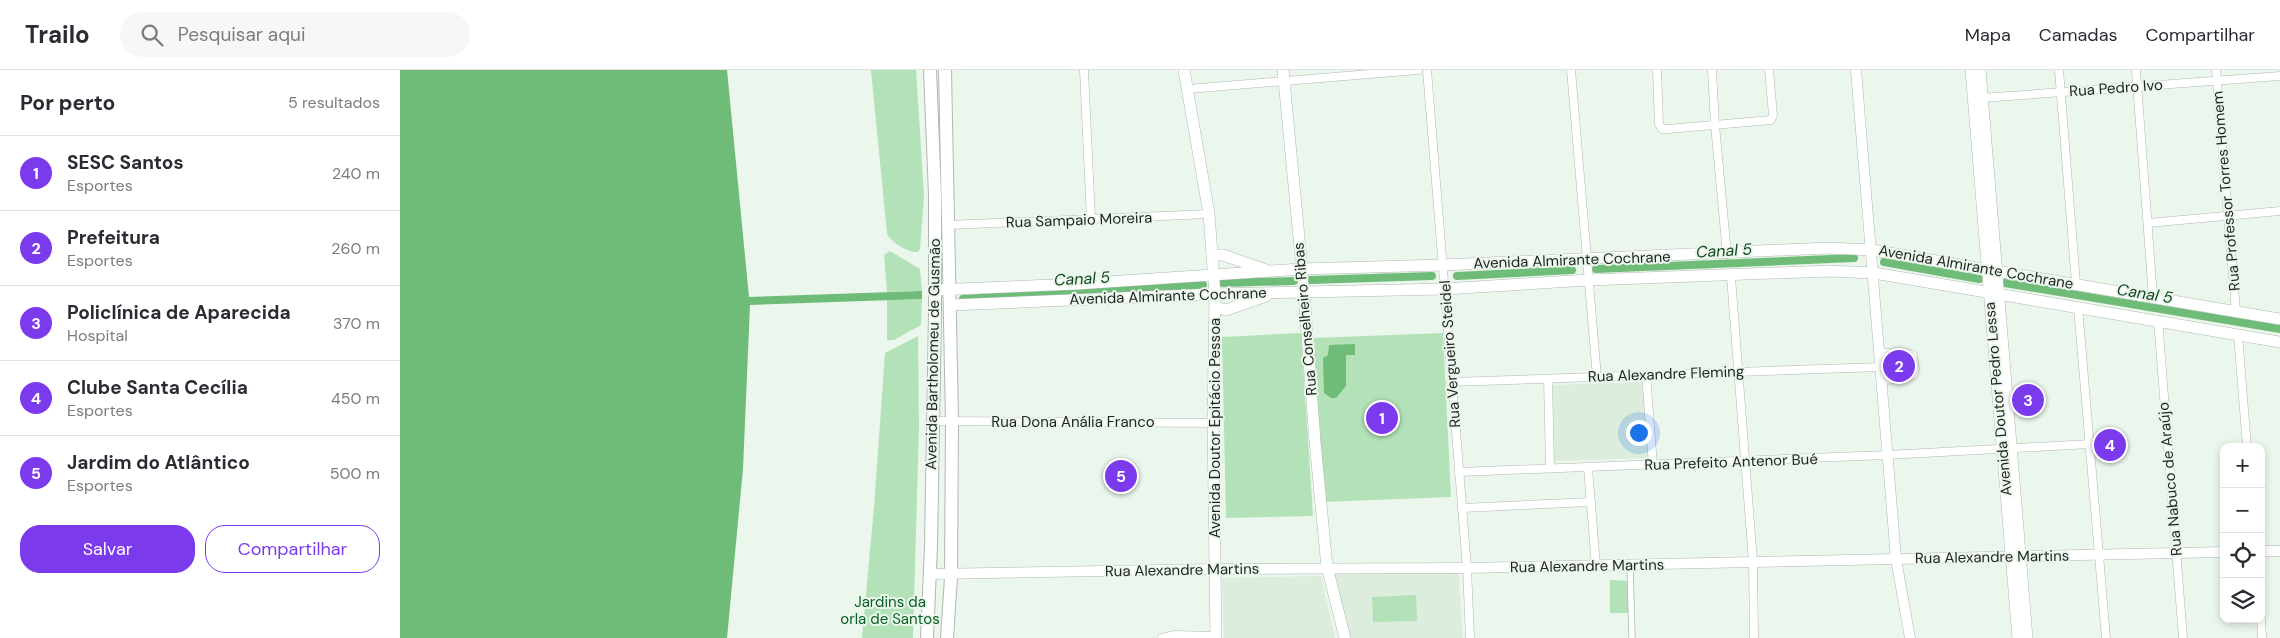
<!DOCTYPE html>
<html lang="pt">
<head>
<meta charset="utf-8">
<style>
	:root { --surface:#fff; --page:#f7f7f7; --text:#2b2b33; --muted:#7c7c81; --line:#e1e1e2; --accent:#7c3aed }
	body { margin:0; font-family:"DM Sans",sans-serif; background:var(--page); color:var(--text) }
	.controls { position:absolute; right:15px; bottom:15px; display:grid; overflow:hidden; border-radius:10px; box-shadow:0 2px 8px #0003 }
	.controls button { width:45px; height:45px; display:grid; place-items:center; padding:0; border:0; border-bottom:1px solid var(--line); background:var(--surface); color:var(--text); font:25px sans-serif }
	.you { position:absolute; left:1238px; top:362px; width:18px; height:18px; margin:-12px; border:4px solid #fff; border-radius:50%; background:#1a73e8; box-shadow:0 0 0 8px #1a73e833 }
	.badge { display:grid; place-items:center; width:32px; height:32px; border-radius:50%; background:var(--accent); color:#fff; font-size:16px; font-weight:700 }
	.pin { position:absolute; translate:-50% -50%; border:2px solid #fff; box-shadow:0 1px 5px #0006 }
	.list { margin:0; padding:0; list-style:none }
	h2 { display:flex; justify-content:space-between; align-items:center; height:65px; margin:0; padding:0 20px; font-size:21px }
	h2 small { font-size:16px; font-weight:400; color:var(--muted) }
	.list li { display:grid; grid-template-columns:32px 1fr auto; gap:15px; align-items:center; box-sizing:border-box; height:75px; padding:0 20px; border-top:1px solid var(--line) }
	.list b { display:block; font-size:19px; white-space:nowrap }
	.list p { margin:0; font-size:16px; white-space:nowrap; color:var(--muted) }
	.list em { font-size:16px; font-style:normal; color:var(--muted) }
	.actions { display:flex; gap:10px; padding:15px 20px }
	.actions a { flex:1; padding:11px 0; border:1px solid var(--accent); border-radius:20px; text-align:center; font-size:18px; color:var(--accent) }
	.actions .main { background:var(--accent); color:#fff }
	.icon { flex:none; width:28px; height:28px; fill:none; stroke:currentColor; stroke-width:2; stroke-linecap:round; stroke-linejoin:round }
	.map { position:relative; flex:none; width:1880px; height:568px; overflow:hidden }
	header { display:flex; align-items:center; gap:30px; box-sizing:border-box; height:70px; padding:0 25px; background:var(--surface); border-bottom:1px solid var(--line) }
	header strong { font-size:24px }
	nav { display:flex; gap:28px; margin-inline-start:auto; font-size:18px }
	.search { width:350px; height:45px; background:var(--page); display:flex; align-items:center; gap:12px; box-sizing:border-box; padding:0 18px; border-radius:28px; color:var(--muted); font-size:19px }
	main { display:flex }
	aside { flex:1; background:var(--surface) }
	.map>svg:first-child { display:block }
	.built { fill:#dceddd }
	.green { fill:#b4e2b8 }
	.water { fill:#6fbc79 }
	.lines { fill:none; stroke-linecap:round; stroke-linejoin:round }
	.canal { stroke:#6fbc79; stroke-width:8 }
	.pedestrian-casing { stroke:#afb9b0; stroke-width:7 }
	.minor-casing { stroke:#afb9b0; stroke-width:9 }
	.tertiary-casing { stroke:#afb9b0; stroke-width:11 }
	.secondary-casing { stroke:#afb9b0; stroke-width:12 }
	.primary-casing { stroke:#afb9b0; stroke-width:14 }
	.pedestrian { stroke:#fff; stroke-width:5.5 }
	.minor { stroke:#fff; stroke-width:8 }
	.tertiary { stroke:#fff; stroke-width:10 }
	.secondary { stroke:#fff; stroke-width:11 }
	.primary { stroke:#fff; stroke-width:12 }
	.labels { text-anchor:middle; stroke-width:4; stroke-linejoin:round; paint-order:stroke }
	.street-label { font-size:15px; fill:#1f231f; stroke:#ebf6ec }
	.park-label { font-size:15px; fill:#096023; stroke:#ebf6ec }
	.water-label { font-size:16px; font-style:italic; fill:#11491e; stroke:#ebf6ec }
</style>
</head>
<body>
<header>
<strong>Trailo</strong>
<div class="search"><svg class="icon" aria-label="search" viewBox="0 0 24 24"><circle cx="10" cy="10" r="6"/><path d="M15 15l6 6"/></svg>Pesquisar aqui</div>
<nav><a>Mapa</a><a>Camadas</a><a>Compartilhar</a></nav>
</header>
<main>
<aside>
<h2>Por perto<small>5 resultados</small></h2>
<ul class="list">
<li><span class="badge">1</span><div><b>SESC Santos</b><p>Esportes</p></div><em>240 m</em></li>
<li><span class="badge">2</span><div><b>Prefeitura</b><p>Esportes</p></div><em>260 m</em></li>
<li><span class="badge">3</span><div><b>Policlínica de Aparecida</b><p>Hospital</p></div><em>370 m</em></li>
<li><span class="badge">4</span><div><b>Clube Santa Cecília</b><p>Esportes</p></div><em>450 m</em></li>
<li><span class="badge">5</span><div><b>Jardim do Atlântico</b><p>Esportes</p></div><em>500 m</em></li>
</ul>
<div class="actions"><a class="main">Salvar</a><a>Compartilhar</a></div>
</aside>
<div class="map">
<svg width="1880" height="568" viewBox="0 0 1880 568">
	<rect width="100%" height="100%" fill="#ebf6ec"/>
	<g class="built">
		<path d="M1243,312L1248,388L1154,391L1153,315Z"/>
		<path d="M1058,499L1063,568H949L933,508L934,501Z"/>
		<path d="M921,506L935,568H824L822,508Z"/>
	</g>
	<g class="green">
		<path d="M471,0H516L524,126L520,179L518,182C508,183 492,173 487,164Z"/>
		<path d="M490,181L520,199L522,221L487,222L484,185Z"/>
		<path d="M522,229L521,255L494,270H487V230Z"/>
		<path d="M901,263L913,446L826,448L822,267Z"/>
		<path d="M1043,263L1051,427L922,432L914,268Z"/>
		<path d="M518,266L519,355L513,568H462L474,437L485,283Z"/>
		<circle cx="1497" cy="297" r="10"/>
		<path d="M705,398L738,399V414L704,413Z"/>
		<path d="M1210,510L1229,511L1228,543H1210Z"/>
		<path d="M1016,525L1017,551L973,552L972,527Z"/>
	</g>
	<g class="water">
		<path d="M0,0H327L349,227L522,221V229L350,235L343,399L327,568H0Z"/>
		<path d="M955,274V285H946V316L936,328H931L924,323L923,288L928,285L929,275Z"/>
	</g>
	<g class="lines">
		<g class="canal">
			<path d="M1484,192L1579,209"/>
			<path d="M1196,199L1454,188"/>
			<path d="M1057,206L1172,200"/>
			<path d="M910,210L1032,206"/>
			<path d="M823,213L894,211"/>
			<path d="M1605,213L1880,259"/>
			<path d="M563,229L803,215"/>
		</g>
		<g class="pedestrian-casing">
			<path id="pedestrian" d="M1230,495L1232,568"/>
		</g>
		<g class="minor-casing">
			<g id="minor">
				<path d="M684,0L691,150"/>
				<path d="M1027,0L1067,498L1070,568"/>
				<path d="M1171,0L1197,307"/>
				<path d="M1257,0L1259,54L1262,59H1268L1371,50L1373,45L1369,0"/>
				<path d="M1312,0L1315,55L1327,184"/>
				<path d="M1659,0L1676,214"/>
				<path d="M1736,0L1753,227"/>
				<path d="M1816,0L1836,242"/>
				<path d="M788,19L1018,0"/>
				<path d="M1582,28L1880,6"/>
				<path d="M1748,153L1880,141"/>
				<path d="M548,155L809,144"/>
				<path d="M1331,207L1353,492L1354,568"/>
				<path d="M1678,237L1706,568"/>
				<path d="M1758,250L1783,568"/>
				<path d="M1838,265L1847,377"/>
				<path d="M1480,283L1501,282L1513,285L1515,299L1514,305L1503,309L1482,310"/>
				<path d="M1246,305L1253,395"/>
				<path d="M1148,309L1150,398"/>
				<path d="M1051,312L1481,297"/>
				<path d="M533,351L813,353"/>
				<path d="M1188,398L1196,496"/>
				<path d="M1059,402L1487,385L1690,374"/>
				<path d="M1062,438L1191,432"/>
				<path d="M1861,549L1862,568"/>
				<path d="M762,568L775,565L816,566"/>
			</g>
		</g>
		<g class="tertiary-casing">
			<g id="tertiary">
				<path d="M1456,0L1496,489L1510,568"/>
				<path d="M902,199L904,222"/>
				<path d="M1861,481H1880"/>
				<path d="M530,504L815,499L1067,498L1824,482"/>
			</g>
		</g>
		<g class="secondary-casing">
			<g id="secondary">
				<path d="M784,0L809,144L815,224L813,353L816,568"/>
				<path d="M883,0L902,199"/>
				<path d="M1571,0L1618,568"/>
				<path d="M1580,0L1627,568"/>
				<path d="M812,185H823L866,200"/>
				<path d="M535,220L677,214L902,199L1043,195L1427,178L1472,180L1880,249"/>
				<path d="M904,222L915,372L927,497L945,568"/>
				<path d="M550,235L815,224L1044,219L1188,210L1429,201L1474,203L1880,272"/>
				<path d="M815,237L826,240L866,226"/>
			</g>
		</g>
		<g class="primary-casing">
			<g id="primary">
				<path d="M545,0L552,351L551,508L547,568"/>
				<path d="M527,568L531,476L535,242V125L530,0"/>
			</g>
		</g>
		<use href="#pedestrian" class="pedestrian"/>
		<use href="#minor" class="minor"/>
		<use href="#tertiary" class="tertiary"/>
		<use href="#secondary" class="secondary"/>
		<use href="#primary" class="primary"/>
	</g>
	<g class="labels">
		<g class="street-label">
			<text transform="translate(1716 18) rotate(-4)" y="5">Rua Pedro Ivo</text>
			<text transform="translate(1826 121) rotate(-95)" y="5">Rua Professor Torres Homem</text>
			<text transform="translate(679 150) rotate(-2)" y="5">Rua Sampaio Moreira</text>
			<text transform="translate(1172 190) rotate(-2)" y="5">Avenida Almirante Cochrane</text>
			<text transform="translate(1576 197) rotate(10)" y="5">Avenida Almirante Cochrane</text>
			<text transform="translate(768 226) rotate(-2)" y="5">Avenida Almirante Cochrane</text>
			<text transform="translate(905 249) rotate(-95)" y="5">Rua Conselheiro Ribas</text>
			<text transform="translate(533 284) rotate(-89)" y="5">Avenida Bartholomeu de Gusmão</text>
			<text transform="translate(1050 284) rotate(-94)" y="5">Rua Vergueiro Steidel</text>
			<text transform="translate(1266 304) rotate(-2)" y="5">Rua Alexandre Fleming</text>
			<text transform="translate(1598 329) rotate(-95)" y="5">Avenida Doutor Pedro Lessa</text>
			<text x="673" y="357">Rua Dona Anália Franco</text>
			<text transform="translate(815 358) rotate(-90)" y="5">Avenida Doutor Epitácio Pessoa</text>
			<text transform="translate(1331 392) rotate(-2)" y="5">Rua Prefeito Antenor Bué</text>
			<text transform="translate(1770 409) rotate(-95)" y="5">Rua Nabuco de Araújo</text>
			<text transform="translate(1592 487) rotate(-1)" y="5">Rua Alexandre Martins</text>
			<text transform="translate(1187 496) rotate(-1)" y="5">Rua Alexandre Martins</text>
			<text transform="translate(782 500) rotate(-1)" y="5">Rua Alexandre Martins</text>
		</g>
		<g class="park-label">
			<text x="490" y="537">Jardins da<tspan x="490" dy="17">orla de Santos</tspan></text>
		</g>
		<g class="water-label">
			<text transform="translate(1324 180) rotate(-3)" y="6">Canal 5</text>
			<text transform="translate(682 208) rotate(-3)" y="6">Canal 5</text>
			<text transform="translate(1745 223) rotate(9)" y="6">Canal 5</text>
		</g>
	</g>
</svg>
<div class="controls">
<button>+</button>
<button>−</button>
<button><svg class="icon" aria-label="locate" viewBox="0 0 24 24"><circle cx="12" cy="12" r="6"/><path d="M12 2v4M12 18v4M2 12h4M18 12h4"/></svg></button>
<button><svg class="icon" aria-label="layers" viewBox="0 0 24 24"><path d="M12 4l9 5-9 5-9-5zM3 14l9 5 9-5"/></svg></button>
</div>
<div class="you"></div>
<div class="pin badge" style="left:982px;top:348px">1</div>
<div class="pin badge" style="left:1499px;top:296px">2</div>
<div class="pin badge" style="left:1628px;top:330px">3</div>
<div class="pin badge" style="left:1710px;top:375px">4</div>
<div class="pin badge" style="left:721px;top:406px">5</div>
</div>
</main>
</body>
</html>
